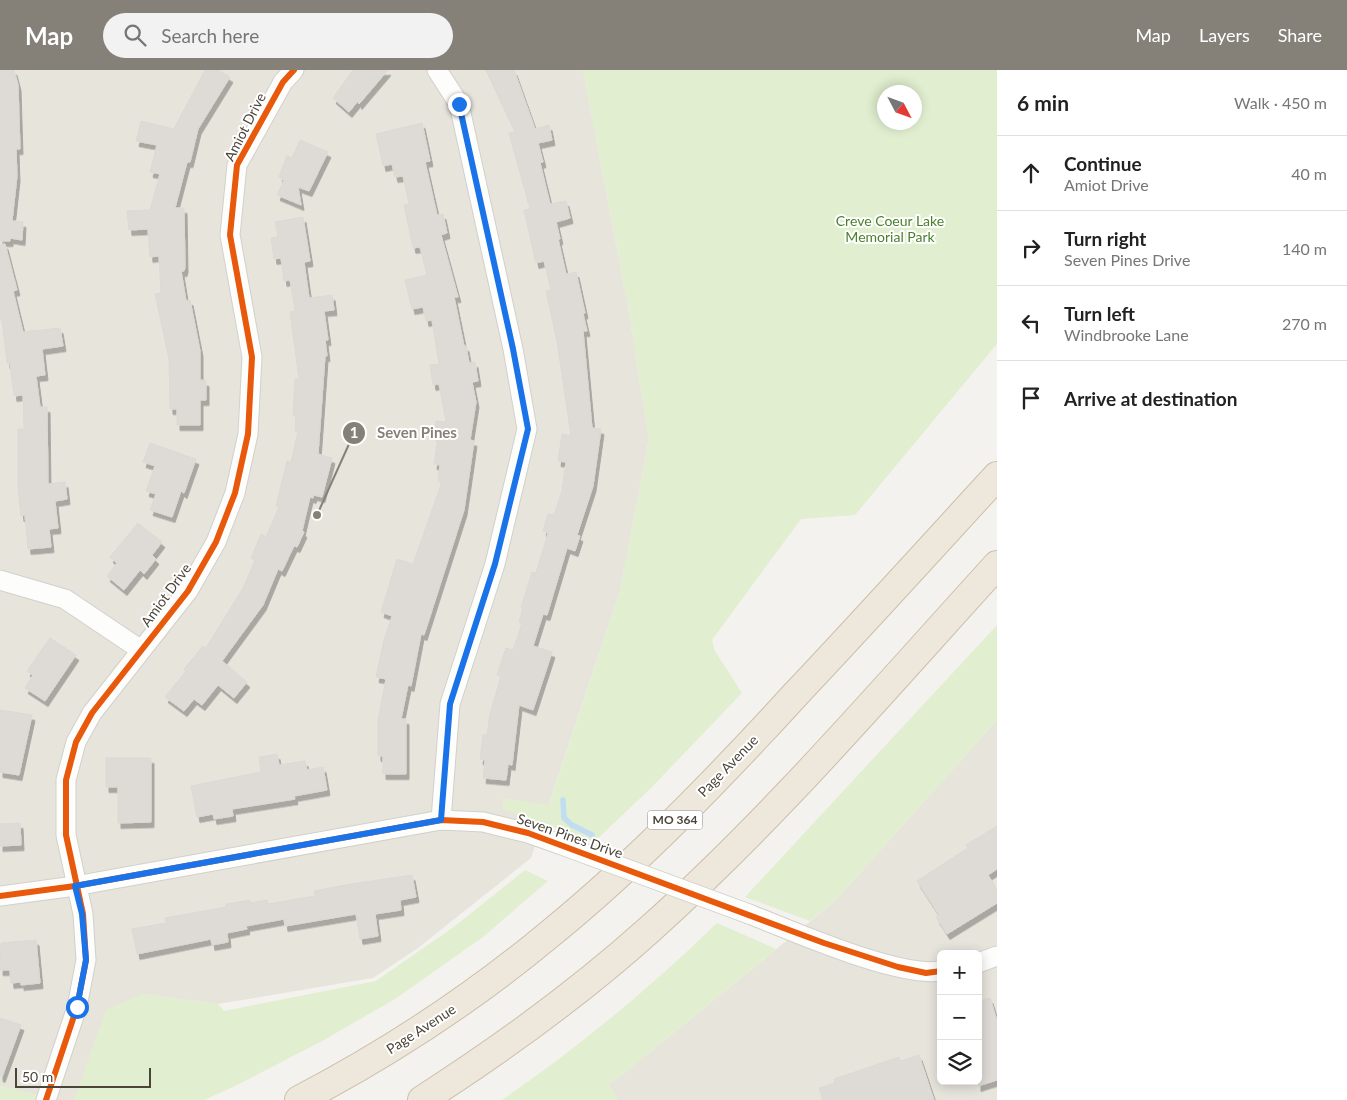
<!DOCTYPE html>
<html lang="en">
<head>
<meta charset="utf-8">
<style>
	:root { --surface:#fff; --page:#f2f2f2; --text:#222; --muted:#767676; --line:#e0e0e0; --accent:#868178 }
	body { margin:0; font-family:Lato,sans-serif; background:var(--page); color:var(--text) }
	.controls { position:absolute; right:15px; bottom:15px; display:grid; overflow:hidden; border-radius:8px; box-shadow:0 2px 12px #0003 }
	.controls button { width:45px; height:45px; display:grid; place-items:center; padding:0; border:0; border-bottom:1px solid var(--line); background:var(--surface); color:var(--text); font:25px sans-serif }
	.compass { position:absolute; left:877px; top:15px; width:45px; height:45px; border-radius:50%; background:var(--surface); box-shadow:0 2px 12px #0003; rotate:131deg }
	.scale { position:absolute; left:15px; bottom:12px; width:136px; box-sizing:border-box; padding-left:5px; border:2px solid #4b4439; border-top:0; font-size:14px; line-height:18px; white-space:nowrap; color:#4b4439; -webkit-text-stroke:4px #fff; paint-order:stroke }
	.stop { position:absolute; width:15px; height:15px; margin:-11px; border:4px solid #1a73e8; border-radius:50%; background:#fff }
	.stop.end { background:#1a73e8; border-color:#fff; box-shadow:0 1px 5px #0008 }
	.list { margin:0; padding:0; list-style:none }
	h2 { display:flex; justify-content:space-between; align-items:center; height:65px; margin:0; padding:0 20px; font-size:21px }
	h2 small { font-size:16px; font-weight:400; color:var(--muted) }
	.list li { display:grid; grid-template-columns:32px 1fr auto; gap:15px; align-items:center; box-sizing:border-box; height:75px; padding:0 20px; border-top:1px solid var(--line) }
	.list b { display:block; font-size:19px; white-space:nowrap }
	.list p { margin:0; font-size:16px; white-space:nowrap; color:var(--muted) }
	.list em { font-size:16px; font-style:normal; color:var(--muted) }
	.icon { flex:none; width:28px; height:28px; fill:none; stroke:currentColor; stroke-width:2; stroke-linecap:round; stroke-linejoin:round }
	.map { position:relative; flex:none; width:997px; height:1030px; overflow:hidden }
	header { display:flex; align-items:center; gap:30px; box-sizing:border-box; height:70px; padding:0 25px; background:var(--accent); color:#fff }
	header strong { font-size:24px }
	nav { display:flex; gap:28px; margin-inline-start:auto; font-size:18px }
	.search { width:350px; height:45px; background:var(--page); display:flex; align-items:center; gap:12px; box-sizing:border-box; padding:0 18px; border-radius:28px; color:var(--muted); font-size:19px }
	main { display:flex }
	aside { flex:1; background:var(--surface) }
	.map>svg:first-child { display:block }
	.residential { fill:#e7e4dc; fill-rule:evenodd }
	.green { fill:#e1eecf; fill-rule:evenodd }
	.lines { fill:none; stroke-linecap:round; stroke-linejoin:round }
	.stream { stroke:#c0ddf1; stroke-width:5.5 }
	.building { fill:#dedbd6; stroke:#dcd9d4; filter:url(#shadow) }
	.minor-casing { stroke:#d2d0cb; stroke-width:21 }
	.motorway-casing { stroke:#ccbfa9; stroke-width:30 }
	.minor { stroke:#fdfdfc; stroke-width:19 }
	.motorway { stroke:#ede8db; stroke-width:28 }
	.minor-bridge-casing { stroke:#d2d0cb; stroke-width:21; stroke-linecap:butt }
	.minor-bridge { stroke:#fdfdfc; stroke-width:19 }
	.cycleway-casing { stroke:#fff; stroke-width:9 }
	.cycleway { stroke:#e8590c; stroke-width:6 }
	.route { stroke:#1a73e8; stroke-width:6 }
	.labels { text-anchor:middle; stroke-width:4; stroke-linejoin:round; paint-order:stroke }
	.shield { fill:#fff; stroke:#817c74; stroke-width:1 }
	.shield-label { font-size:12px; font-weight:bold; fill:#4b4439 }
	.street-label { font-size:14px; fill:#4b4439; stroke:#fff }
	.park-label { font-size:14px; fill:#4a7f2a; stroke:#fff }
	.leader { fill:none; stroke:#868178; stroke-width:2 }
	.callout-dot { fill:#868178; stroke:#fff; stroke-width:2 }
	.mark-label { font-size:15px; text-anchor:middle; font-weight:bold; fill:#fff }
	.callout-label { font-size:15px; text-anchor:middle; font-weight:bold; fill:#868178; stroke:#fff; stroke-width:4; stroke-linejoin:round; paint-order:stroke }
</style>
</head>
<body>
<header>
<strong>Map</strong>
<div class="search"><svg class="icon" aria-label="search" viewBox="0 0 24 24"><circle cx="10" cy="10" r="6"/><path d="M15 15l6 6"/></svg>Search here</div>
<nav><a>Map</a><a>Layers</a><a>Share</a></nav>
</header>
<main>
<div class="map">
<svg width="997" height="1030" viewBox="0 0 997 1030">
	<defs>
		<filter id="shadow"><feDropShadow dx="3" dy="5.5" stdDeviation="0" flood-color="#0004"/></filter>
	</defs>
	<rect width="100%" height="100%" fill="#f4f2ee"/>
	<g class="residential">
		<path d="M0,0H583L628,237L649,369L620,521L531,788L418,878L373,908L218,934L143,924L74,1030H56L0,1016Z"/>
		<path d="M997,650V1030H578L621,1006L835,831ZM941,884H978V1011H941Z"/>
	</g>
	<g class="green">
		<path d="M583,0H997V274L855,445L801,449L712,570L715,581L742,623L652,717L594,772L503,739V728L549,735L620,521L649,369L628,237ZM884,22H914V52H884Z"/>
		<path d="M997,555V650L835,831L810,851L745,827Z"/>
		<path d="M525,800L548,811L483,867L395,929L324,970L235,1016L204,1030H74L106,940L143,924L218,934L224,941L376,911L455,856Z"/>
		<path d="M717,853L776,879L621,1006L608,1013L619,1030H502C578,978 651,917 717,853Z"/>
		<path d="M0,1016L56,1030H0Z"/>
	</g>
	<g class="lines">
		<path class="stream" d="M563,730L564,748L572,755L592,765"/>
	</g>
	<g class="building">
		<path d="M0,0H14L18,15L20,79H16L17,106L12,151L23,152L22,170L10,168V171H0Z"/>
		<path d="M205,0H218L230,7L198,59L190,92H187L175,138H184L185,197L184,201H181L186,231L190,230L200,281V310L206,311V330H200V355H177V339H170L169,289L155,224L161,223L159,186L150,187L148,159L129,160L127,141L150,140L160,104L150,102L157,75L136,71L141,51L174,59Z"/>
		<path d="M353,0H388L359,34L358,31L349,42L333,28Z"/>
		<path d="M486,0H514L535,59L549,55L552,70L538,73L543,92L540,93L550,134L566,131L570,148L556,152L560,169H558L566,204L576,202L585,243L583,244L587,261H583L592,358L601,359L593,416L577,465L580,466L575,481L567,478L547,545L543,544L533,576L552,582L533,640L519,635L512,695L508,694L506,710L483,708L485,690L480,689L483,665H487L490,644L501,606L497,605L506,578L513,580L522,553L519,552L523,538H521L532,502L536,503L548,463L543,461L548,444L554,445L562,421L566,392L558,391L562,364L571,366L557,271L546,221L551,220L544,191L536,193L524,140L530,139L509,63L515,62Z"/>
		<path d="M422,53L430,91L425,92L437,145L443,144L447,163L441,165L458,227H454L464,276H466L469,293L475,292L478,311L472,312L476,332L470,370L474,371L464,440L424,565L421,564L411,616L408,615L401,649H406V704H383V686H378V650L386,609L376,607L384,570L392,546L381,542L397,489L413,494L442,412L438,411L440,395L434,394L438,367L434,366L436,351L446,352L439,314L433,315L430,295L439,294L432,250L426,251L423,237L412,239L405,210L427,205L420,177L413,178L404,135L409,134L403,106L395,107L392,94L383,96L376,64Z"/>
		<path d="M300,70L328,82L309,121L298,117L301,135L277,125L284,110L279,107L287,86L292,88Z"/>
		<path d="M303,147L310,191L304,192L309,228L332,225L334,240L324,241L328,270H325L327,286H325L318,384L332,388L322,427L314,425L313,428L310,427L302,461L304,462L297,477L294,476L282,501L278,499L263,535L222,591L247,612L234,628L218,615L202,635L194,629L184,641L165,627L186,601L184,599L203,576L206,578L243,518L255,490L251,488L261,464L266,467L279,437L276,436L287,391L291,392L298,361H295L296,345H293L295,309H299L290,242L295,241L290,210L284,211L281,188L274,189L271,168L278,167L275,152Z"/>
		<path d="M5,174L17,220L13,221L23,262L60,258L63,276L42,279L45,305L36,306L40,337H47L48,414L65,412L67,429L55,431L58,458L49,459L51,477L28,479L25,445L21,446L18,417V359H24L23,325L14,326L10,293H7L2,250H0V175Z"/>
		<path d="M150,373L196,389L184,423L181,421L172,447L150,440L156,424L146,421L155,396L143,392Z"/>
		<path d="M138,453L162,472L152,485L156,489L144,504L140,500L124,520L107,506L117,493L110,487Z"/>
		<path d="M50,568L76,585L45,631L25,618L33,605L27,601Z"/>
		<path d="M0,640L32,645L19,705L0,702Z"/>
		<path d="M277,684L279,695L305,691L307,700L323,697L327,720L294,726L295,729L232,739L233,746L214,749L213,744L197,747L191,716L261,702L259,687Z"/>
		<path d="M106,688H151V752L118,753V717H106Z"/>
		<path d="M20,753L21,775L0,776V754Z"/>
		<path d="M997,756V799L988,805L997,820V833L947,864L936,847L939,845L917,811L968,778L966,775Z"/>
		<path d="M412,805L416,827L400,830L401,840L375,844L378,866L360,869L356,844L285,856L284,849L246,856L247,859L227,863L228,872L212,875L211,869L137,884L132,859L166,853L165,848L226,837V834L250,830V833L267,830L268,834L315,826L314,821L351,814Z"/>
		<path d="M36,870L40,913L21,915V912L11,913L10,900H0L1,873Z"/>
		<path d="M990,928L997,951V1010L978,1016V932Z"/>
		<path d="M0,948L21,955L2,1007L0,1006Z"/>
		<path d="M919,985L934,1030H823L819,1018L835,1013L834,1009L899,987L900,991Z"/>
	</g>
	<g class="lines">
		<g class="minor-casing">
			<g id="minor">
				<path d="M437,0L459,34L513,279L527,359L495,494L450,634L441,750"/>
				<path d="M0,510L65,529L141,580"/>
				<path d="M0,826L75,816L441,750L483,752L528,763L559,774"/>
				<path d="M749,844C793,861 898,908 941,901"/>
				<path d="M978,893L997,886"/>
				<path d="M46,1030L77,937L86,890L83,844L66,765V710L76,672L92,643L188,521L216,472L235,423L248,364L252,287L230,165L237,95L283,12L294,0"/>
			</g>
		</g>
		<g class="motorway-casing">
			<g id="motorway">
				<path d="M299,1030C389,983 473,928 551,863C639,791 718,709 795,625C863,553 930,479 997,406"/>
				<path d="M422,1030C503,978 579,923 650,859C775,747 884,619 997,495"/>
			</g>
		</g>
		<use href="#minor" class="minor"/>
		<use href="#motorway" class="motorway"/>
		<g class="minor-bridge-casing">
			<path id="minor-bridge" d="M559,774L749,844"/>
		</g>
		<use href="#minor-bridge" class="minor-bridge"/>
		<g class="cycleway-casing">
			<g id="cycleway">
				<path d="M0,826L75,816L441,750L483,752L528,763L824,873L898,897L926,903L941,901"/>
				<path d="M46,1030L77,937L86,890L83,844L66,765V710L76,672L92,643L188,521L216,472L235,423L248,364L252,287L230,165L237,95L283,12L294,0"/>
			</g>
		</g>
		<use href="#cycleway" class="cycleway"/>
	</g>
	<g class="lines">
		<path class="route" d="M77,937L86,890L82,844L75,816L441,750L450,634L495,494L528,359L513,279L459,34"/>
	</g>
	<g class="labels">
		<rect class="shield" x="647.5" y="740.5" width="55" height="19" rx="4"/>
		<g class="shield-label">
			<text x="675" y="754">MO 364</text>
		</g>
		<g class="street-label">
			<text transform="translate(245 57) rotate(-63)" y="5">Amiot Drive</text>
			<text transform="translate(166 525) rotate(-54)" y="5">Amiot Drive</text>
			<text transform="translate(728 696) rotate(-46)" y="5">Page Avenue</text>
			<text transform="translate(570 766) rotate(19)" y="5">Seven Pines Drive</text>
			<text transform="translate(421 959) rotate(-33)" y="5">Page Avenue</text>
		</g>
		<g class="park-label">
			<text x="890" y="156">Creve Coeur Lake<tspan x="890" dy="16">Memorial Park</tspan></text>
		</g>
	</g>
	<path class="leader" d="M317 445L354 363"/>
	<g class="callout-dot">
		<circle cx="317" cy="445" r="5"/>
		<circle cx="354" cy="363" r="12"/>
	</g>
	<g class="mark-label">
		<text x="354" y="368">1</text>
	</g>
	<g class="callout-label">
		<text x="417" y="368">Seven Pines</text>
	</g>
</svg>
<div class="controls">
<button>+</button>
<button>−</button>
<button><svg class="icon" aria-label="layers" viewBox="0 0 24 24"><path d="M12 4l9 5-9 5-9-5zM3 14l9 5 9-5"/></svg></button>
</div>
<svg class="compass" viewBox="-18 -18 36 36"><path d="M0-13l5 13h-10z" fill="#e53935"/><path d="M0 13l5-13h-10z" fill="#767676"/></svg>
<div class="scale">50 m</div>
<div class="stop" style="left:77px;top:937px"></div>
<div class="stop end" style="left:459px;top:34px"></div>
</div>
<aside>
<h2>6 min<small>Walk · 450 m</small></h2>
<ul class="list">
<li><svg class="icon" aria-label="ahead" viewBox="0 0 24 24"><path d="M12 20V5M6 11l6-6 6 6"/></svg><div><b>Continue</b><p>Amiot Drive</p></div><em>40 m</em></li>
<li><svg class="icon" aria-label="right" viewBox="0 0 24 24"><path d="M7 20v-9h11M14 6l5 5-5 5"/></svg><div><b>Turn right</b><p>Seven Pines Drive</p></div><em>140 m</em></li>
<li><svg class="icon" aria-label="left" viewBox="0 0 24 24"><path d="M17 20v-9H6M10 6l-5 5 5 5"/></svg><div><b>Turn left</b><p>Windbrooke Lane</p></div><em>270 m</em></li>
<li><svg class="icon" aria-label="arrive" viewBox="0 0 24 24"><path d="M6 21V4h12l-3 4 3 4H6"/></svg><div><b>Arrive at destination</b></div></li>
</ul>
</aside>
</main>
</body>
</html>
